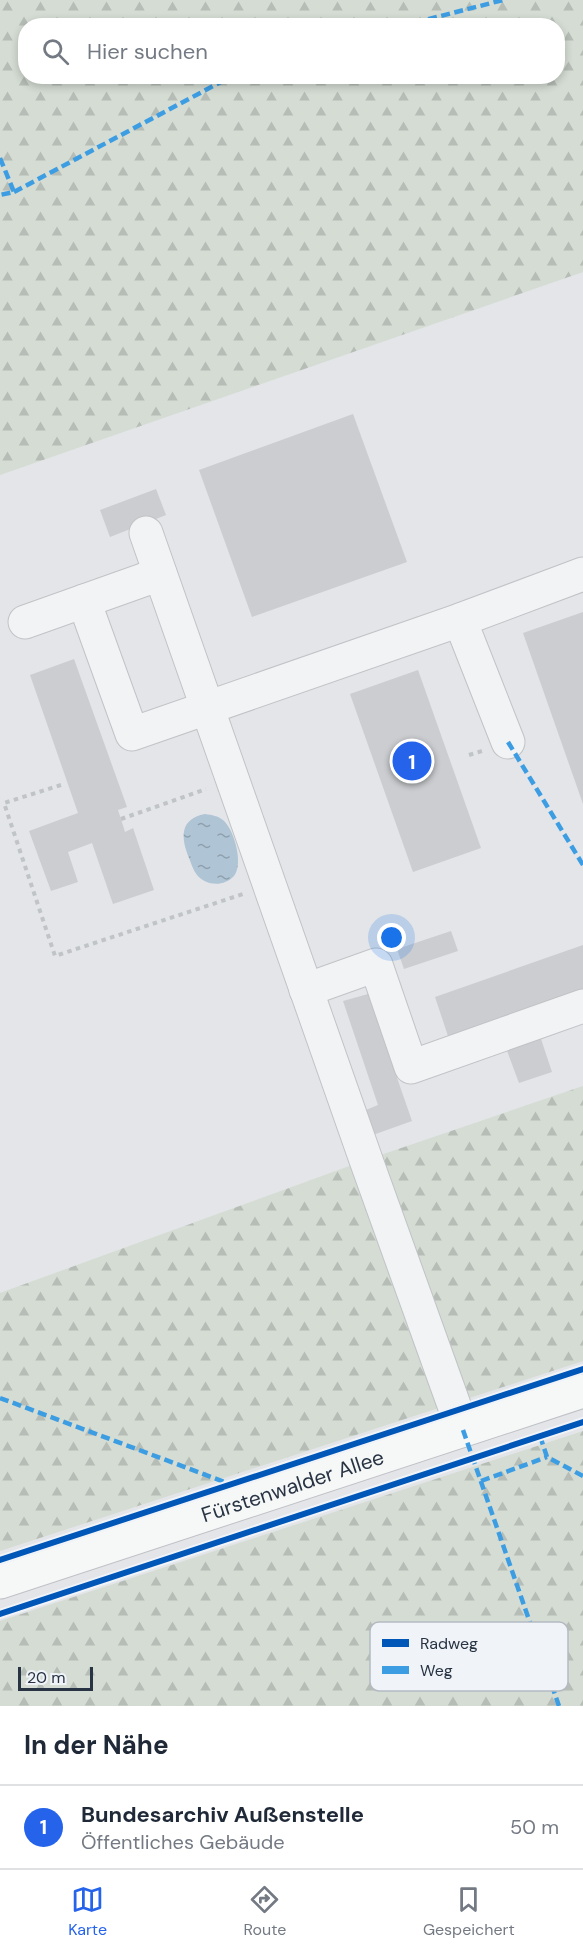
<!DOCTYPE html>
<html lang="de">
<head>
<meta charset="utf-8">
<style>
	:root { --surface:#fff; --page:#f6f6f7; --text:#1f2937; --muted:#747a83; --line:#e0e1e3; --accent:#2563eb }
	body { margin:0; font-family:"DM Sans",sans-serif; background:var(--page); color:var(--text) }
	.scale { position:absolute; left:18px; bottom:15px; width:75px; box-sizing:border-box; padding-left:6px; border:3px solid #283443; border-top:0; font-size:16px; line-height:21px; white-space:nowrap; color:#283443; -webkit-text-stroke:4px #f0f4f8; paint-order:stroke }
	.you { position:absolute; left:392px; top:938px; width:21px; height:21px; margin:-15px; border:4px solid #fff; border-radius:50%; background:#1a73e8; box-shadow:0 0 0 9px #1a73e833 }
	.badge { display:grid; place-items:center; width:39px; height:39px; border-radius:50%; background:var(--accent); color:#fff; font-size:20px; font-weight:700 }
	.pin { position:absolute; translate:-50% -50%; border:3px solid #fff; box-shadow:0 2px 6px #0006 }
	.list { margin:0; padding:0; list-style:none }
	h2 { display:flex; justify-content:space-between; align-items:center; height:78px; margin:0; padding:0 24px; font-size:26px }
	h2 small { font-size:20px; font-weight:400; color:var(--muted) }
	.list li { display:grid; grid-template-columns:39px 1fr auto; gap:18px; align-items:center; box-sizing:border-box; height:84px; padding:0 24px; border-top:2px solid var(--line) }
	.list b { display:block; font-size:22px; white-space:nowrap }
	.list p { margin:0; font-size:20px; white-space:nowrap; color:var(--muted) }
	.list em { font-size:20px; font-style:normal; color:var(--muted) }
	.icon { flex:none; width:33px; height:33px; fill:none; stroke:currentColor; stroke-width:2; stroke-linecap:round; stroke-linejoin:round }
	.map { position:relative; flex:none; width:583px; height:1706px; overflow:hidden }
	.search { position:absolute; background:var(--surface); box-shadow:0 3px 9px #0003; left:18px; right:18px; top:18px; height:66px; display:flex; align-items:center; gap:15px; box-sizing:border-box; padding:0 21px; border-radius:24px; color:var(--muted); font-size:22px }
	.sheet { height:162px; background:var(--surface) }
	nav { display:flex; justify-content:space-around; align-items:center; box-sizing:border-box; height:84px; border-top:2px solid var(--line); background:var(--surface); font-size:16px; color:var(--muted) }
	nav a { display:grid; justify-items:center; gap:3px }
	nav .on { color:var(--accent) }
	.map>svg:first-child { display:block }
	.forest { fill:url(#forest-firs); fill-rule:evenodd }
	.water { fill:url(#water-ripples) }
	.building { fill:#cbcdd0 }
	.lines { fill:none; stroke-linecap:round; stroke-linejoin:round }
	.minor-casing { stroke:#c1c3c6; stroke-width:35 }
	.major-casing { stroke:#bfc2c6; stroke-width:35 }
	.path { stroke:#c1c4c7; stroke-width:4; stroke-dasharray:4.5 4.5; stroke-linecap:butt }
	.minor { stroke:#f2f3f5; stroke-width:33 }
	.major { stroke:#f6f7f7; stroke-width:33 }
	.quiet { stroke:#3d9de3; stroke-width:4.5; stroke-dasharray:9 4.5; stroke-linecap:butt }
	.cycleway-casing { stroke:#f0f4f8; stroke-width:10 }
	.cycleway { stroke:#0057b8; stroke-width:6 }
	.labels { text-anchor:middle; stroke-width:4.5; stroke-linejoin:round; paint-order:stroke }
	.street-label { font-size:21px; fill:#283443; stroke:#f0f4f8 }
	.key { fill:#f0f4f8; stroke:#b4bac2; stroke-width:1.5 }
	.key-label { font-size:16px; fill:#283443 }
</style>
</head>
<body>
<div class="map">
<svg width="583" height="1706" viewBox="0 0 583 1706">
	<defs>
		<pattern id="forest-firs" width="22" height="20" patternUnits="userSpaceOnUse" patternTransform="scale(1.5)"><rect width="22" height="20" fill="#d4dcd3"/><path d="M5 1l3.5 6h-7zM16 11l3.5 6h-7z" fill="#b6bdb6"/></pattern>
		<pattern id="water-ripples" width="26" height="14" patternUnits="userSpaceOnUse" patternTransform="scale(1.5)"><rect width="26" height="14" fill="#afc4d5"/><path d="M2 4q2-2 4 0t4 0M15 11q2-2 4 0t4 0" fill="none" stroke="#8ea0ae"/></pattern>
	</defs>
	<rect width="100%" height="100%" fill="#e3e5e8"/>
	<g class="forest">
		<path d="M0,0H583V272L0,475ZM26,26H558V76H26Z"/>
		<path d="M583,1086V1361L0,1551V1293L366,1160Z"/>
		<path d="M583,1431V1706H0V1621Z"/>
	</g>
	<path class="water" d="M205,814C212,815 218,816 223,820C234,829 244,864 234,876C224,887 206,886 197,875C193,870 191,863 189,858C181,838 179,819 205,814Z"/>
	<g class="building">
		<path d="M353,414L407,562L252,617L199,470Z"/>
		<path d="M156,489L166,515L110,537L100,510Z"/>
		<path d="M583,612V804L523,633Z"/>
		<path d="M74,659L127,807L118,810L121,819L125,832L133,828L154,890L113,904L92,843L68,852L78,882L51,891L29,831L78,813L30,675Z"/>
		<path d="M418,670L481,848L413,872L350,694Z"/>
		<path d="M451,931L458,951L404,969L397,949Z"/>
		<path d="M583,945V989L448,1036L435,997Z"/>
		<path d="M368,994L412,1121L370,1136L361,1112L378,1105L343,1001Z"/>
		<path d="M540,1036L552,1072L519,1083L506,1048Z"/>
	</g>
	<g class="lines">
		<g class="minor-casing">
			<g id="minor">
				<path d="M146,533L366,1160L463,1430"/>
				<path d="M84,601L132,734L460,620L583,574"/>
				<path d="M460,620L508,742"/>
				<path d="M25,622L160,574"/>
				<path d="M306,990L376,965L411,1067L583,1006"/>
			</g>
		</g>
		<g class="major-casing">
			<g id="major">
				<path id="s1" d="M0,1582L583,1391"/>
			</g>
		</g>
		<g class="path">
			<path d="M469,755L482,751"/>
			<path d="M61,785L4,803L55,956L243,894"/>
			<path d="M121,819L206,789"/>
		</g>
		<use href="#minor" class="minor"/>
		<use href="#major" class="major"/>
		<g class="quiet">
			<path d="M402,26L503,0"/>
			<path d="M0,158L14,192L0,195"/>
			<path d="M14,192L232,76"/>
			<path d="M508,742L583,865"/>
			<path d="M0,1398L230,1484"/>
			<path d="M463,1430L559,1706"/>
			<path d="M540,1436L547,1457L583,1476"/>
			<path d="M481,1481L547,1457"/>
		</g>
		<g class="cycleway-casing">
			<g id="cycleway">
				<path d="M0,1560L583,1369"/>
				<path d="M0,1614L583,1422"/>
			</g>
		</g>
		<use href="#cycleway" class="cycleway"/>
	</g>
	<g class="labels">
		<g class="street-label">
			<text dy="7" stroke="none"><textPath href="#s1" startOffset="308">Fürstenwalder Allee</textPath></text>
		</g>
	</g>
	<rect x="370" y="1622" width="198" height="69" rx="9" class="key"/>
	<rect x="382" y="1639" width="27" height="8" fill="#0057b8"/>
	<rect x="382" y="1666" width="27" height="8" fill="#3d9de3"/>
	<g class="key-label">
		<text x="420" y="1649">Radweg</text>
		<text x="420" y="1676">Weg</text>
	</g>
</svg>
<div class="scale">20 m</div>
<div class="you"></div>
<div class="pin badge" style="left:412px;top:761px">1</div>
<div class="search"><svg class="icon" aria-label="search" viewBox="0 0 24 24"><circle cx="10" cy="10" r="6"/><path d="M15 15l6 6"/></svg>Hier suchen</div>
</div>
<section class="sheet">
<h2>In der Nähe<small></small></h2>
<ul class="list">
<li><span class="badge">1</span><div><b>Bundesarchiv Außenstelle</b><p>Öffentliches Gebäude</p></div><em>50 m</em></li>
</ul>
</section>
<nav>
<a class="on"><svg class="icon" aria-label="map" viewBox="0 0 24 24"><path d="M3 6l6-2 6 2 6-2v14l-6 2-6-2-6 2zM9 4v14M15 6v14"/></svg>Karte</a>
<a><svg class="icon" aria-label="directions" viewBox="0 0 24 24"><path d="M12 3l9 9-9 9-9-9zM9 14v-3h6M13 9l2 2-2 2"/></svg>Route</a>
<a><svg class="icon" aria-label="saved" viewBox="0 0 24 24"><path d="M7 4h10v16l-5-4-5 4z"/></svg>Gespeichert</a>
</nav>
</body>
</html>
